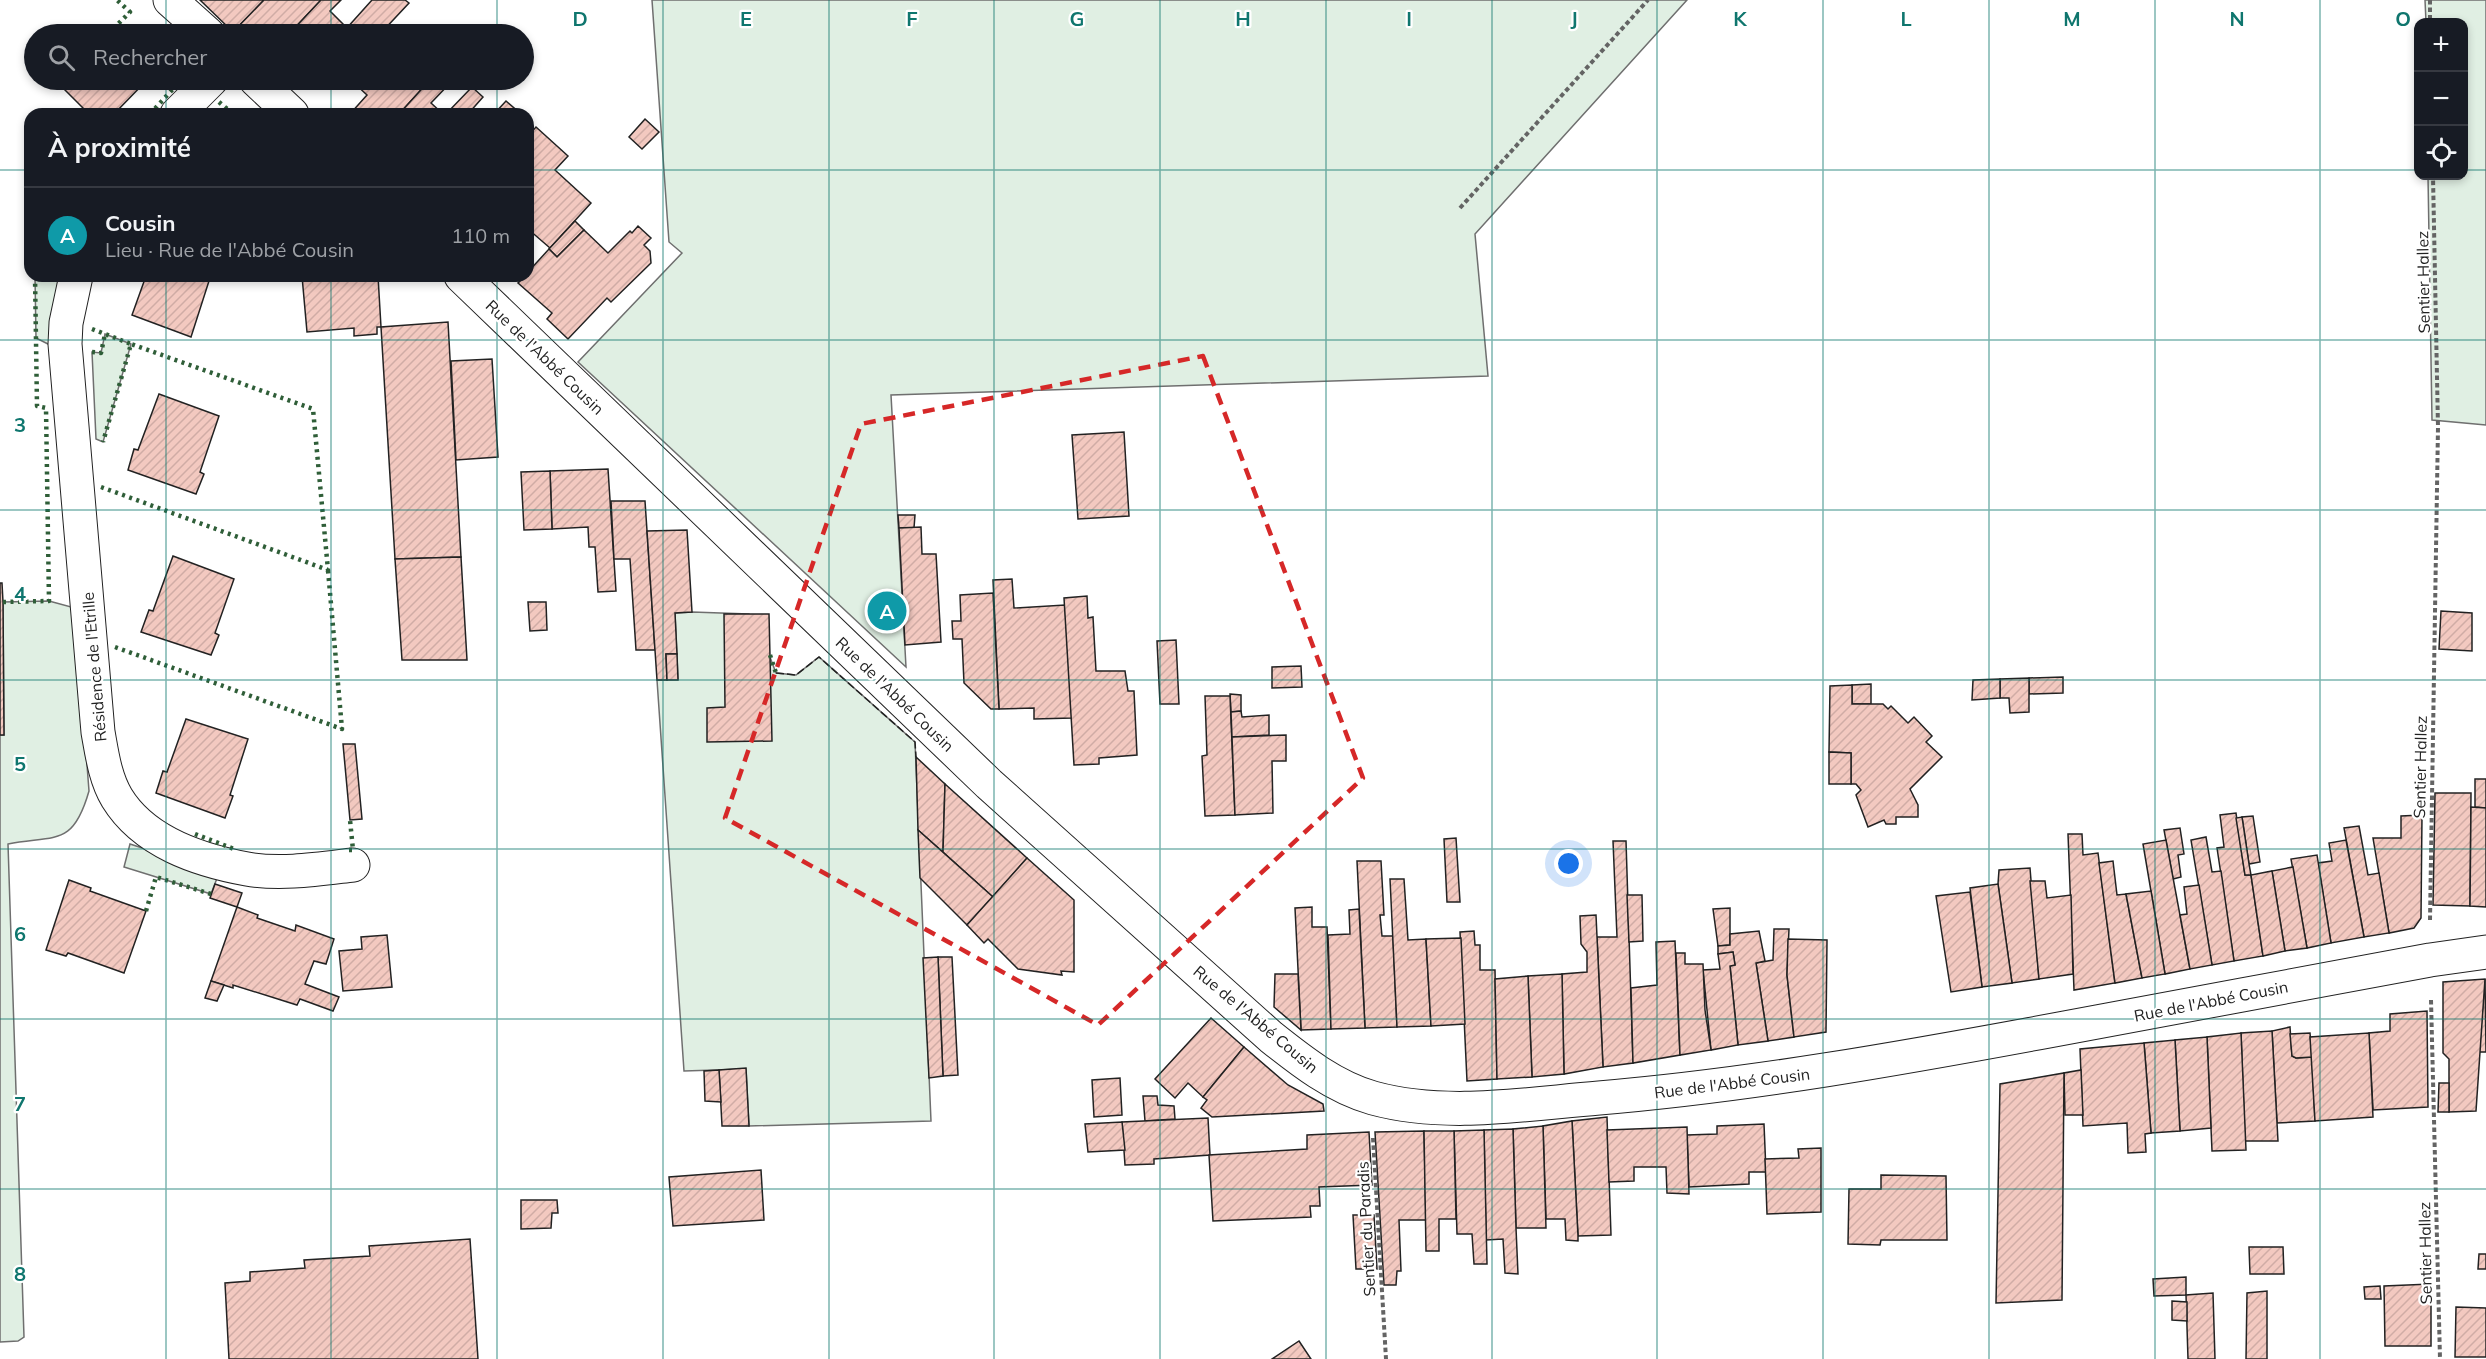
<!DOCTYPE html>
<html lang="fr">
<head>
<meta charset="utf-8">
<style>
	:root { --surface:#171b24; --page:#20242c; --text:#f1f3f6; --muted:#9ea1a6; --line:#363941; --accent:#c62828 }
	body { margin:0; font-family:Mulish,sans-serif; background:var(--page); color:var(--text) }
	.controls { position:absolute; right:18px; top:18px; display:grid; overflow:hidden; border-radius:12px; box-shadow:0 3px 9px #0003 }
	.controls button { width:54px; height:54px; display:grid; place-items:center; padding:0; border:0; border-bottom:2px solid var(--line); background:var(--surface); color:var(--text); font:30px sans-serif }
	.you { position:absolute; left:1569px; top:864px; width:21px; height:21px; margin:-15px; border:4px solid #fff; border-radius:50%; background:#1a73e8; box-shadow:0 0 0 9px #1a73e833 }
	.badge { display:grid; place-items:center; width:39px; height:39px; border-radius:50%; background:var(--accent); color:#fff; font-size:20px; font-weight:700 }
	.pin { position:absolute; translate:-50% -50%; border:3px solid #fff; box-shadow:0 2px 6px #0006 }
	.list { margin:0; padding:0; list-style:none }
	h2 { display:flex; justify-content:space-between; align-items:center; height:78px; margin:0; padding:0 24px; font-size:26px }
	h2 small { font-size:20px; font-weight:400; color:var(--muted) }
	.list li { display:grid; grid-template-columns:39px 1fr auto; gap:18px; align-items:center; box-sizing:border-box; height:96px; padding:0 24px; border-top:2px solid var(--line) }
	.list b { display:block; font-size:22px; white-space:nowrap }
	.list p { margin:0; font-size:20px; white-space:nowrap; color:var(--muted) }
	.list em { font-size:20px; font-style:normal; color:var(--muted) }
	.icon { flex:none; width:33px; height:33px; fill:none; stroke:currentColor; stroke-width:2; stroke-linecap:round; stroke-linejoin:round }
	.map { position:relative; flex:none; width:2486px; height:1359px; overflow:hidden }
	.search { position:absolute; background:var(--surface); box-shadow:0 3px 9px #0003; left:24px; top:24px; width:510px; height:66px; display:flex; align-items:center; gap:15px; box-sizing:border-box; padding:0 21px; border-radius:33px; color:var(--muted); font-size:22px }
	.panel { position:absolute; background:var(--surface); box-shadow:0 3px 9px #0003; left:24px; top:108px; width:510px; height:174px; border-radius:18px }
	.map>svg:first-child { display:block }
	.green { fill:#e0efe3; stroke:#6f6f6f; stroke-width:1.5 }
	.building { fill:url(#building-hatch); stroke:#222; stroke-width:1.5 }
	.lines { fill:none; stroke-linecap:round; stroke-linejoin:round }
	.minor-casing { stroke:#222; stroke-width:35 }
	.path { stroke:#646464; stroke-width:4; stroke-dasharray:4.5 3; stroke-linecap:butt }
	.minor { stroke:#fff; stroke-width:33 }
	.hedge { stroke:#2f5e38; stroke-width:4.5; stroke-dasharray:3 4.5; stroke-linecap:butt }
	.fence { stroke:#222; stroke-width:1.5; stroke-dasharray:8 3; stroke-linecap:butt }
	.marked { fill:none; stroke:#d62828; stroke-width:4.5; stroke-dasharray:12 8; stroke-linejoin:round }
	.grid { fill:none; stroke:#0f766e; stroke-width:1.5; stroke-opacity:0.55 }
	.labels { text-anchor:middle; stroke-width:4.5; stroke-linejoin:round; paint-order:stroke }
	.street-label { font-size:16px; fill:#222; stroke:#fff }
	.grid-label { font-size:20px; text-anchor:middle; font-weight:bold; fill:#0f766e; stroke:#fff; stroke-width:4.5; stroke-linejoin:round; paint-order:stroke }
</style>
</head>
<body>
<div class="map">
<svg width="2486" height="1359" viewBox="0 0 2486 1359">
	<defs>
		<pattern id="building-hatch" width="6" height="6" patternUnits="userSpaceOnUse" patternTransform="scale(1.5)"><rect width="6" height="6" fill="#f3c9c0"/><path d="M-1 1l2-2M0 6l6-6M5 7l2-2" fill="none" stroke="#d0aca5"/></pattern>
	</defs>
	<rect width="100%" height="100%" fill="#fff"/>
	<g class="green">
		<path d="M652,0H1687L1475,234L1488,376L891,395L906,667L578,362L682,253L669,242Z"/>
		<path d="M2425,0H2486V425L2432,420L2428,176H2464V22H2426Z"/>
		<path d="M35,276H63L52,346L36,338Z"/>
		<path d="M105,334L131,344L103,442L96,439L92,352L101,353Z"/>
		<path d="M49,601L75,608L89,791C73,847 56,835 8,844L24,1337L18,1341L0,1342V735H4L3,602Z"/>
		<path d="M692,612L749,614L761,633L776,673L796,675L819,657L915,742L931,1121L749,1126L746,1069L684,1071L657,680L678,679L675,613Z"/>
		<path d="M130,844L219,873L211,894L124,867Z"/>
	</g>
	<g class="building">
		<path d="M200,0H264L233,32Z"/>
		<path d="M264,0H321L289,34H236L233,32Z"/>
		<path d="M321,0H341L330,11L343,24L333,34H289Z"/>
		<path d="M372,0H405L409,3L380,34H352L346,29Z"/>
		<path d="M65,80H147L114,114H89L60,85Z"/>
		<path d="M351,80H430L399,114H350L367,95Z"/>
		<path d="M430,80H453L431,103L443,114H399Z"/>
		<path d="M472,87L483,97L468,114H446Z"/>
		<path d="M506,101L520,113L519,114H494Z"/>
		<path d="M645,119L659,132L642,149L629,137Z"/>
		<path d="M536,127L568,156L555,170L591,203L550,248L528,229V136Z"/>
		<path d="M575,221L584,230L557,257L549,249Z"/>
		<path d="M638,226L651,238L644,245L650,251L651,263L611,302L607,298L568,339L547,319L552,313L518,283L525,276H528V272L549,249L557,257L584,230L608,253L630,231L632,233Z"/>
		<path d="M146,276H196L209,281L191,337L132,315Z"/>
		<path d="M302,276H378L381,327H377V334L354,336V328L307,332Z"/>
		<path d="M448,322L461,557L395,559L381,327Z"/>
		<path d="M492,359L498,457L456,460L451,361Z"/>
		<path d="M159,394L219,416L200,472L204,474L196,494L128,470L134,449L138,450Z"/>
		<path d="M1124,432L1129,516L1078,519L1072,435Z"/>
		<path d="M608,469L616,591L598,592L595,547H589L588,527L552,529L550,471Z"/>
		<path d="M550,471L552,529L524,530L521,472Z"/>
		<path d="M611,501H645L655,650H636L630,559H614Z"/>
		<path d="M898,515H915L914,528H899Z"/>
		<path d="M921,527L922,554H936L941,642L905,645L899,528Z"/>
		<path d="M687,530L692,612L675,613L677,654H666L667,680H657L647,531Z"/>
		<path d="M173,556L234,579L215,633L219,635L211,655L141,632L149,610L153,611Z"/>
		<path d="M461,557L467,660H402L395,559Z"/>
		<path d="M1012,579L1014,608L1065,605L1072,718L1034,719V708L999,709L993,580Z"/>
		<path d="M0,583H2L3,602L4,735H0Z"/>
		<path d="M993,593L999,709H991L964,683L962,639H953L952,621H961L960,595Z"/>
		<path d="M882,596L903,616L894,627L871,606Z"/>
		<path d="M1087,596L1088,618L1093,617L1096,671H1125L1128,691H1134L1137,755L1099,758V764L1074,765L1064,598Z"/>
		<path d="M528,602H546L547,630L530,631Z"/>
		<path d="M2441,611L2472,613V651L2439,649Z"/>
		<path d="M724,614H769L772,741L707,742V708L725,707Z"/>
		<path d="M1176,640L1179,704H1160L1157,641Z"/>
		<path d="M666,654H677L678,680H667Z"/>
		<path d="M1301,666L1302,687L1272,688V667Z"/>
		<path d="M2063,677V693L2029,694V678Z"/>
		<path d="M2029,678V712L2010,713L2009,698H2000V679Z"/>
		<path d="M2000,679V698L1972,700L1973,680Z"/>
		<path d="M1871,684V704H1852V685Z"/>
		<path d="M1852,685V704H1883L1888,709L1891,706L1908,723L1914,717L1932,736L1926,742L1942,757L1910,789L1918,805V817H1896V824H1886L1884,820L1868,827L1856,795L1861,790L1856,784H1851V753L1829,752L1830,686Z"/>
		<path d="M1230,694L1241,695V711L1231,712Z"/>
		<path d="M1205,696H1230L1235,815L1205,816L1202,756L1207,755Z"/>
		<path d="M1241,711L1242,717L1269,715V735L1232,737L1231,712Z"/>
		<path d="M186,719L248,739L230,795L233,796L225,818L156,793L163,771L167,772Z"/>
		<path d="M1286,735V761H1272L1273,813L1235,815L1232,737Z"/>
		<path d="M343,744H355L362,819L350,820Z"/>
		<path d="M1829,752L1851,753V784H1829Z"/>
		<path d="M916,757L945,784L943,852L918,830Z"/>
		<path d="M2475,779H2486V808L2475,807Z"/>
		<path d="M945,784L1027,858L993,897L943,852Z"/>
		<path d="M2435,793H2471L2470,906L2433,905Z"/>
		<path d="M2471,807L2486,808V907L2470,906Z"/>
		<path d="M2236,813L2245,875H2251L2263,956L2234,961L2217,848L2224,847L2220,815Z"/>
		<path d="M2422,815L2421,918L2414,928L2389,933L2373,838H2401V816Z"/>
		<path d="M2253,816L2260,862L2249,864L2242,817Z"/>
		<path d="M2242,817L2249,864L2251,875H2245L2236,818Z"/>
		<path d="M2359,826L2368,875L2379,873L2389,933L2364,937L2344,828Z"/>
		<path d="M2180,828L2184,854L2178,855L2181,877L2173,879L2164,830Z"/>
		<path d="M918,830L993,897L967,925L920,878Z"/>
		<path d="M2068,834H2082L2083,855L2098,853L2115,983L2074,990Z"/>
		<path d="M2206,837L2212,872L2221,871L2234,961L2212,965L2191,840Z"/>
		<path d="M1456,838L1460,902H1447L1444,839Z"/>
		<path d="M2166,840L2190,969L2165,974L2143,844Z"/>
		<path d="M2346,840L2364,937L2331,943L2318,863L2332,861L2329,843Z"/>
		<path d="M1613,841H1626L1633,1063L1603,1067L1597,937H1617Z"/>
		<path d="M2317,855L2331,943L2307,948L2291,859Z"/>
		<path d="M1027,858L1074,900V972L1061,971L1062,975L1018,969L988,939L984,943L967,925Z"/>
		<path d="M1357,861H1381L1384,915H1380L1382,936H1393L1397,1027L1365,1028Z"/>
		<path d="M2113,861L2117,895L2126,894L2142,978L2115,983L2099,863Z"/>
		<path d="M2293,867L2307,948L2285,951L2272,871Z"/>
		<path d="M2030,868L2039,979L2012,983L1998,884L1999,870Z"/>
		<path d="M2272,871L2285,951L2263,956L2251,875Z"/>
		<path d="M1390,879H1404L1408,940L1426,939L1431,1026L1397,1027Z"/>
		<path d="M69,880L91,888L90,891L146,911L124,973L68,953L66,956L46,950Z"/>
		<path d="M2030,881H2045L2047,898L2071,895L2073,974L2039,979Z"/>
		<path d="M215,884L242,893L237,907L210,898Z"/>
		<path d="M1998,884L2012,983L1982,987L1970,888Z"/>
		<path d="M2199,885L2212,965L2190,969L2180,915L2187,914L2184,887Z"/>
		<path d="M2151,891L2165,974L2142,978L2126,894Z"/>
		<path d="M1970,892L1982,987L1951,992L1936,896Z"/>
		<path d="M1627,895H1642L1643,941L1629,942Z"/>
		<path d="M237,907L258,915L257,918L295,931L296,925L334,939L326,964L314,961L305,984L339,997L333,1011L300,999L297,1005L233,985V988L211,981Z"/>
		<path d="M1312,907V927H1327L1331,1029L1301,1030L1295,908Z"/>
		<path d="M1730,908V945L1718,946L1713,909Z"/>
		<path d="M1359,909L1365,1028L1331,1029L1328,935L1350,934L1349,910Z"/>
		<path d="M1596,915L1603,1067L1564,1074L1562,974L1587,972V952L1581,944L1580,916Z"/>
		<path d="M1774,929H1789L1787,975L1794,1037L1768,1041L1756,963L1773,960Z"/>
		<path d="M1474,931L1475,945H1480V970H1495L1497,1079L1467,1081L1460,932Z"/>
		<path d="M1759,931L1765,961L1756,963L1768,1041L1738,1045L1730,966L1735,965L1733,952L1718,954V946L1730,945V934Z"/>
		<path d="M387,935L392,987L343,991L339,951L362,949L361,937Z"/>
		<path d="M1461,938L1465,1024L1431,1026L1426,939Z"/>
		<path d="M1788,939L1827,940L1826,1032L1794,1037L1787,975Z"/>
		<path d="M1675,941L1680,1055L1633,1063L1631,988L1657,985L1656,942Z"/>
		<path d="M1733,952L1735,965L1730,966L1738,1045L1711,1050L1703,970L1720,969L1718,954Z"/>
		<path d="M1676,953H1685V964H1703L1705,1010L1711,1050L1680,1055Z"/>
		<path d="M938,957H952L958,1075L943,1076Z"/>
		<path d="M938,957L943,1076L929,1078L923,958Z"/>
		<path d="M1275,974H1298L1301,1030L1274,1007Z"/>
		<path d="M1562,974L1564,1074L1532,1077L1528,976Z"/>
		<path d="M1528,976L1532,1077L1497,1079L1495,979Z"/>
		<path d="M2485,979L2486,1052H2479Z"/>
		<path d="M2485,979L2476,1111L2449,1112V1059L2443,1053V982Z"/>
		<path d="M211,981L224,985L217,1001L205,998Z"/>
		<path d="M2427,1011L2428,1107L2373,1110L2369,1033L2390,1031V1014Z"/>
		<path d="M1211,1018L1244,1047L1203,1097L1188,1083L1175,1098L1155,1079Z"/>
		<path d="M2290,1027L2292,1056L2296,1058L2312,1057L2315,1121L2277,1123L2272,1031Z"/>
		<path d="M2272,1031L2278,1141H2245L2241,1033Z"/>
		<path d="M2241,1033L2246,1150L2212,1151L2207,1037Z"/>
		<path d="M2310,1033L2312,1057L2296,1058L2292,1056L2290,1034Z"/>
		<path d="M2369,1033L2373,1117L2315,1121L2310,1037Z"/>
		<path d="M2207,1037L2211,1128L2180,1131L2175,1040Z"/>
		<path d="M2175,1040L2180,1131L2151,1133L2144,1043Z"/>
		<path d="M2144,1043L2151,1133L2145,1134L2146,1152L2128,1153L2127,1123L2083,1126L2080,1049Z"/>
		<path d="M1244,1047L1288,1085L1323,1104L1324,1111L1212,1117L1201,1108L1207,1100L1203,1097Z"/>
		<path d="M746,1068L749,1126H722L719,1070Z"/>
		<path d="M719,1070L721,1102L705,1101L704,1071Z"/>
		<path d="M2081,1070L2083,1115H2065L2064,1073Z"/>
		<path d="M2064,1073L2062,1300L1996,1303L2000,1084Z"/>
		<path d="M1120,1078L1122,1115L1094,1117L1092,1080Z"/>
		<path d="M2439,1083H2449V1112H2438Z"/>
		<path d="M1143,1096H1157L1158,1105L1174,1106L1175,1119L1145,1121Z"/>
		<path d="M1607,1117L1611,1235L1578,1236L1572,1121Z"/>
		<path d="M1208,1118L1210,1155L1154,1159V1164L1125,1165L1122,1122Z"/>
		<path d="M1572,1121L1578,1236V1241L1566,1240L1565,1219H1546L1543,1126Z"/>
		<path d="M1122,1122L1125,1150L1088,1152L1085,1124Z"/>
		<path d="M1764,1124L1766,1172H1749V1184L1689,1187L1687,1135L1717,1134V1126Z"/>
		<path d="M1543,1126L1546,1228H1516L1513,1129Z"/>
		<path d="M1687,1127L1689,1194L1667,1193L1666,1167H1634V1181L1609,1182L1607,1130Z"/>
		<path d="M1513,1129L1516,1228L1518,1274L1505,1273L1503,1239L1486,1240L1484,1130Z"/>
		<path d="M1484,1130L1487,1264H1474L1472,1234H1457L1454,1131Z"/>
		<path d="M1424,1131L1426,1220H1399L1401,1271H1397L1396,1285H1384L1375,1132Z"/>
		<path d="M1424,1131H1454L1456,1219H1439V1251H1426Z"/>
		<path d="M1369,1132L1372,1185L1319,1187L1320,1206H1310L1311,1217L1213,1221L1209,1155L1307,1149V1135Z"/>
		<path d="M1821,1148V1212L1767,1214L1765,1159L1799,1158L1798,1149Z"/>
		<path d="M761,1170L764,1220L673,1226L669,1177Z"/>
		<path d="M1881,1175L1946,1176L1947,1240H1881L1880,1245L1848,1244L1849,1189H1881Z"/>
		<path d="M521,1200H557L558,1213H552L551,1228L521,1229Z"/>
		<path d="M1353,1215H1374L1377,1269H1356Z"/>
		<path d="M470,1239L478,1359H229L225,1283L250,1281V1272L305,1268L304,1260L370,1256L369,1246Z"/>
		<path d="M2249,1247H2283L2284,1274H2250Z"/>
		<path d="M2479,1254H2486V1269H2478Z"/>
		<path d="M2186,1277V1295L2154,1296L2153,1279Z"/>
		<path d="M2431,1284V1346H2385L2384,1286Z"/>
		<path d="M2380,1286L2381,1299H2365L2364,1287Z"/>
		<path d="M2267,1291V1359H2246L2247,1293Z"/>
		<path d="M2213,1293L2215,1359H2188L2186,1295Z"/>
		<path d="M2172,1301L2187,1302V1321L2172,1320Z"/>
		<path d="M2456,1307L2486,1308V1357H2455Z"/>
		<path d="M1299,1341L1311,1359H1272Z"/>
	</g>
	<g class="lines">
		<g class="minor-casing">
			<g id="minor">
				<path d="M170,0L208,34"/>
				<path d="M256,80L292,114"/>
				<path d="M177,114L211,80"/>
				<path d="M76,276L66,323L65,344L98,732C102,754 105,778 117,798C144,842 198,860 247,869C281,875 319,869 353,865"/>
				<path d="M461,276L989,784L1271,1037C1301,1061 1334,1087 1373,1098C1446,1118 1525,1104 1599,1098C1752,1085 1903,1058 2054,1030C2179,1007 2305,983 2430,960L2486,952"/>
			</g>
		</g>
		<g class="path">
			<path d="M2430,0V22"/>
			<path d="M1460,208L1648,0"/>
			<path d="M2430,920L2438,427L2433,176"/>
			<path d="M2431,1000L2440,1359"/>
			<path d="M1373,1138L1386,1359"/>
		</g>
		<use href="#minor" class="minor"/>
		<g class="hedge">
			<path d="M108,34L130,12L117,0"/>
			<path d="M219,102L233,114"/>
			<path d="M150,114L181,80"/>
			<path d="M92,329L131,344L103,442"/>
			<path d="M92,352L101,353L105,334"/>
			<path d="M101,487L328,570L313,409L131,344"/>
			<path d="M3,602L49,601L46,408L37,406L35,276"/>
			<path d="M115,647L342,729L328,570"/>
			<path d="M770,655L776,673"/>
			<path d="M195,834L234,849"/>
			<path d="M349,850H353L350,820"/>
			<path d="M146,911L156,877L211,894"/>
		</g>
		<path class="fence" d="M776,673L796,675L819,657L915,742L916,757"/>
	</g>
	<path class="marked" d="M1203,356L1363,778L1098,1025L725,818L861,424Z"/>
	<path class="grid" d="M166,0V34M331,0V34M497,0V34M663,0V1359M829,0V1359M994,0V1359M1160,0V1359M1326,0V1359M1492,0V1359M1657,0V1359M1823,0V1359M1989,0V1359M2155,0V1359M2320,0V1359M166,80V114M331,80V114M497,80V114M0,170H30M528,170H2418M2464,170H2486M166,276V1359M331,276V1359M497,276V1359M0,340H2486M0,510H2486M0,680H2486M0,849H2486M0,1019H2486M0,1189H2486"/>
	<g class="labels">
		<g class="street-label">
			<text transform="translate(2423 282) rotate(-91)" y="6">Sentier Hallez</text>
			<text transform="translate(545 357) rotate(44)" y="6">Rue de l'Abbé Cousin</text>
			<text transform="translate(94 667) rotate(-95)" y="6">Résidence de l'Etrille</text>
			<text transform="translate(895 694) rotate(44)" y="6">Rue de l'Abbé Cousin</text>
			<text transform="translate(2420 767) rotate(-89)" y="6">Sentier Hallez</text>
			<text transform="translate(2211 1001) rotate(-11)" y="6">Rue de l'Abbé Cousin</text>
			<text transform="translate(1256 1019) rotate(40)" y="6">Rue de l'Abbé Cousin</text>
			<text transform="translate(1732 1083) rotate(-7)" y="6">Rue de l'Abbé Cousin</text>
			<text transform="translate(1366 1229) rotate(-93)" y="6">Sentier du Paradis</text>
			<text transform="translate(2425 1253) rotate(-91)" y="6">Sentier Hallez</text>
		</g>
	</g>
	<g class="grid-label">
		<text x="580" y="26">D</text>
		<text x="746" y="26">E</text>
		<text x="912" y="26">F</text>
		<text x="1077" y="26">G</text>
		<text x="1243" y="26">H</text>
		<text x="1409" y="26">I</text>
		<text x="1574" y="26">J</text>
		<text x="1740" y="26">K</text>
		<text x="1906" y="26">L</text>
		<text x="2072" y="26">M</text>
		<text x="2237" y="26">N</text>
		<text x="2403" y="26">O</text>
		<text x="20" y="432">3</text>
		<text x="20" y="601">4</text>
		<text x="20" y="771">5</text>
		<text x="20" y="941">6</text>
		<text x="20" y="1111">7</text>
		<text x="20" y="1281">8</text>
	</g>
</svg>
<div class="controls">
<button>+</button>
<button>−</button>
<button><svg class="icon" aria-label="locate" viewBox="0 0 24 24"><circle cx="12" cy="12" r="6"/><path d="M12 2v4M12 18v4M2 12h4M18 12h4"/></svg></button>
</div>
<div class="you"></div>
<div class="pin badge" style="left:887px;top:611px;background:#0f9aa8">A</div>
<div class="search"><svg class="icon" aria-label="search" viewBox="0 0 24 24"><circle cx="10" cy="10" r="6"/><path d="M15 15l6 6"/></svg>Rechercher</div>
<section class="panel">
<h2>À proximité<small></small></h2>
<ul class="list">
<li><span class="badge" style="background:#0f9aa8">A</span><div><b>Cousin</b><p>Lieu · Rue de l'Abbé Cousin</p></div><em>110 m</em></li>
</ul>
</section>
</div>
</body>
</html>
